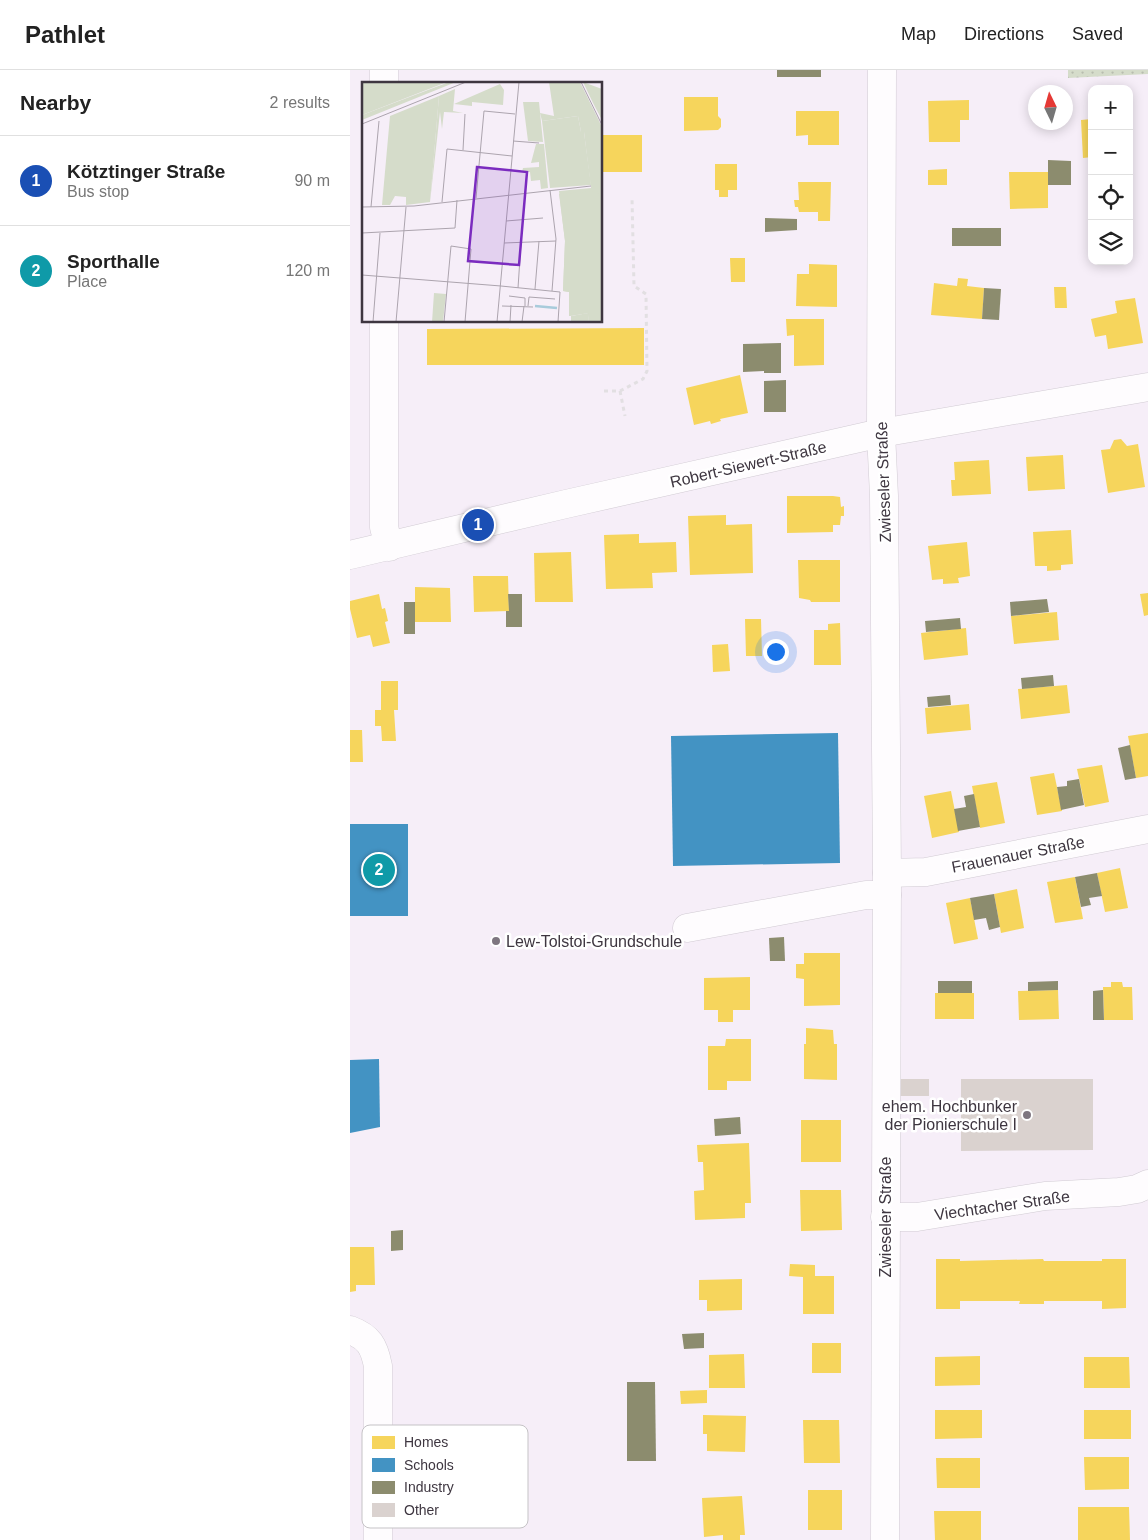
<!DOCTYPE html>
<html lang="en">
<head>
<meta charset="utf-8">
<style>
	:root { --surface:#fff; --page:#f6f6f6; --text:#222; --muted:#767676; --line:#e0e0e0; --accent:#7e7680 }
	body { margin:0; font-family:Helvetica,sans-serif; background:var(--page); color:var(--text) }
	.controls { position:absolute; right:15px; top:15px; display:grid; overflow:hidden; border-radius:10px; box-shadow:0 2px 12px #0003 }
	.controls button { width:45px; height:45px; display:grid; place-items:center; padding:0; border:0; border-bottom:1px solid var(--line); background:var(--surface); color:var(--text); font:25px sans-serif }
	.compass { position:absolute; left:678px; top:15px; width:45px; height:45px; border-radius:50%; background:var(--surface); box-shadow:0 2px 12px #0003; rotate:355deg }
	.you { position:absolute; left:425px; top:581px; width:18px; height:18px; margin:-12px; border:4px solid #fff; border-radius:50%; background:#1a73e8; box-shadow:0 0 0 8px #1a73e833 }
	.badge { display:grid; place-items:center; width:32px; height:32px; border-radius:50%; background:var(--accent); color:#fff; font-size:16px; font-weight:700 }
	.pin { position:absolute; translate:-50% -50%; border:2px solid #fff; box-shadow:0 1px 5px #0006 }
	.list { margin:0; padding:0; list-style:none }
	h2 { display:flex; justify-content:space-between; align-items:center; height:65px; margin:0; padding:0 20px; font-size:21px }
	h2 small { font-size:16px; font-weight:400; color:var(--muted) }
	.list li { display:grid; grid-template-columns:32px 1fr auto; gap:15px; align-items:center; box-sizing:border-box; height:90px; padding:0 20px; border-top:1px solid var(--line) }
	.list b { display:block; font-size:19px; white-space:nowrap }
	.list p { margin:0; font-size:16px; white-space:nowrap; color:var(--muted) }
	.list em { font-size:16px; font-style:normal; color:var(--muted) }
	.icon { flex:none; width:28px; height:28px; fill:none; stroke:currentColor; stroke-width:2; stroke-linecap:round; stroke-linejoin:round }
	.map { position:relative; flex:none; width:798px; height:1470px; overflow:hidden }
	header { display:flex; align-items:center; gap:30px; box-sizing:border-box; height:70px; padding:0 25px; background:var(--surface); border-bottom:1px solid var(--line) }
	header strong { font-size:24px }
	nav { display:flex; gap:28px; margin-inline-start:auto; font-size:18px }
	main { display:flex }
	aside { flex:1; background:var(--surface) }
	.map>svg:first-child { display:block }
	.garden { fill:url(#garden-dots) }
	.homes { fill:#f6d55c }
	.schools { fill:#4393c3 }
	.industry { fill:#8c8c6e }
	.building { fill:#dad2cf }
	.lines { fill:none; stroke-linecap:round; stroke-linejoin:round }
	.minor-casing { stroke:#d1cbd3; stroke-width:29 }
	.path { stroke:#e2dfe2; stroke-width:3; stroke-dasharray:4 4; stroke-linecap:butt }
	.minor { stroke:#fefcfe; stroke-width:28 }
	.poi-dot { fill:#7e7680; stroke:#fff; stroke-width:2 }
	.labels { text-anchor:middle; stroke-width:5; stroke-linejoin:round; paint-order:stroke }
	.street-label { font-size:16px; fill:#3e3640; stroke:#fff }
	.poi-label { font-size:16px; fill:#3e3640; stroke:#fff; text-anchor:start }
	.inset-river { fill:none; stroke:#a8cbdb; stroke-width:2.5 }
	.inset-road { fill:none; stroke:#aca4ae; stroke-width:1 }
	.view { fill:#7b2cbf; fill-opacity:0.15; stroke:#7b2cbf; stroke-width:2.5 }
	.inset-edge { fill:none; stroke:#3e3640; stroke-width:2.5 }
	.key { fill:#fff; stroke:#c5c3c6; stroke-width:1 }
	.key-label { font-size:14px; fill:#3e3640 }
</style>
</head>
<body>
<header>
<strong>Pathlet</strong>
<nav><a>Map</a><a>Directions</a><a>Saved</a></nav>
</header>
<main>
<aside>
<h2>Nearby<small>2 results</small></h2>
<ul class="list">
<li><span class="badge" style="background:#1a4fb4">1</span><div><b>Kötztinger Straße</b><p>Bus stop</p></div><em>90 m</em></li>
<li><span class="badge" style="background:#0f9aa8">2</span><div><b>Sporthalle</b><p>Place</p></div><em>120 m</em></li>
</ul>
</aside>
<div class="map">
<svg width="798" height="1470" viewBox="0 0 798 1470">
	<defs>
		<pattern id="garden-dots" width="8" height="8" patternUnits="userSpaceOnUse" patternTransform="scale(1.25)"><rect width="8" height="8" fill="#d5dcca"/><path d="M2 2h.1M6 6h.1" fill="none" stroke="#b8bdaf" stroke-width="1.8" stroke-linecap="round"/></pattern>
	</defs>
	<rect width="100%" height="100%" fill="#f6eef8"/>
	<path class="garden" d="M718,0H798V4L718,8Z"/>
	<g class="homes">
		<path d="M334,27H368V46L371,49V57L368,60L334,61Z"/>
		<path d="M619,30V50H610V72H579L578,31Z"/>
		<path d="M446,41H489V75H458V65L446,66Z"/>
		<path d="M742,49V87L733,88L731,50Z"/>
		<rect x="251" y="65" width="41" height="37"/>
		<path d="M365,94H387V120H378V127H369V120H365Z"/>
		<path d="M597,99V115H578V100Z"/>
		<path d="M659,102H698V138L660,139Z"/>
		<path d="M448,112H481L480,151H468V142H449L448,137H445L444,130H449Z"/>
		<path d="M380,188H395V212H381Z"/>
		<path d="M459,194L487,195V237L446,236L447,204H459Z"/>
		<path d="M608,208L618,209L617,216L634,218L632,249L581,245L584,213L607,216Z"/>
		<path d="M704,217H716L717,238H705Z"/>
		<path d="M785,228L793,273L758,279L756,265L745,267L741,249L767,243L765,231Z"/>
		<path d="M436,249H474V295L444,296V265L437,266Z"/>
		<path d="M294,258V295H77V259Z"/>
		<path d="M390,305L398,343L370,349L371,351L361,354L360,351L344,355L336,318Z"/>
		<path d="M771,369L777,376L788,374L795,417L758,423L751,380L760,379L764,370Z"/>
		<path d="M713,385L715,419L678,421L676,387Z"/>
		<path d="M639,390L641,424L602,426L601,410H605L604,392Z"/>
		<path d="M437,426H483L490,427L491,437L494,436V446H491L490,455H483V462L437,463Z"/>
		<path d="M376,445V455L402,454L403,503L340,505L338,446Z"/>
		<path d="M721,460L723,494L711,495V500L697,501V496H685L683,462Z"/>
		<path d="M289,464V473L326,472L327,502L302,503L303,518L256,519L254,465Z"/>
		<path d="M617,472L620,506L608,508L609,513L593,514V509L582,510L578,476Z"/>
		<path d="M221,482L223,532H185L184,483Z"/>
		<path d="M448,490H490V532H461L460,530L449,528Z"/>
		<path d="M123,506H158L159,541L124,542Z"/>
		<path d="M65,517L100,518L101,552H65Z"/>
		<path d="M798,523V545L794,546L790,524Z"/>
		<path d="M29,524L32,539L35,538L38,551L35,552L40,573L23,577L20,565L7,568L0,539V531Z"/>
		<path d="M707,542L709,570L664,574L661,546Z"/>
		<path d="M395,549H411L412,586H396Z"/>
		<path d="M490,553L491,595H464V560H478V554Z"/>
		<path d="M616,558L618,585L574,590L571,563Z"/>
		<path d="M378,574L380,601L363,602L362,575Z"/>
		<path d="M31,611H48V640H44L46,671H32L31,656H25V640H31Z"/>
		<path d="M717,615L720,643L671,649L668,619Z"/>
		<path d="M619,634L621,660L577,664L575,638Z"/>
		<path d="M0,660H12L13,692H0Z"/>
		<path d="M798,663V706L786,708L778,666Z"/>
		<path d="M752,695L759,732L735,737L727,699Z"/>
		<path d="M704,703L712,741L687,745L680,707Z"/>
		<path d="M647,712L655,753L630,758L622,716Z"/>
		<path d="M601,721L609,762L582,768L574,726Z"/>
		<path d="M770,798L778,838L755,842L747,803Z"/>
		<path d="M725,807L733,849L705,853L697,812Z"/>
		<path d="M667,819L674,858L651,863L644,824Z"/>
		<path d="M620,828L628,869L604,874L596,833Z"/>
		<path d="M454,883H490V935L454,936V909L446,908V894H454Z"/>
		<path d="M400,907V940H383V952H368V940H354V908Z"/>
		<path d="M761,912H772L773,917H782L783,950H754L753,917H761Z"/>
		<path d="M708,920L709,949L669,950L668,921Z"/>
		<rect x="585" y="923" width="39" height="26"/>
		<path d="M456,958L483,960L484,974H487V1010L454,1009V974H456Z"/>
		<path d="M376,969H401V1011H377V1020H358V976H375Z"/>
		<rect x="451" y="1050" width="40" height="42"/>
		<path d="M399,1073L401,1133H395V1148L345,1150L344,1121L354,1120L353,1092H348L347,1075Z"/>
		<path d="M450,1120H491L492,1160L451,1161Z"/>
		<path d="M0,1177H24L25,1215H6V1221L0,1222Z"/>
		<path d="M586,1189H610V1191L693,1189L694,1191H752V1189H776V1238L752,1239V1231H694V1234H669L670,1231H610V1239H586Z"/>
		<path d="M440,1194L465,1195V1206H484V1244H453V1207L439,1206Z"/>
		<path d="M392,1209V1240L357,1241V1230H349V1210Z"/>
		<rect x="462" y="1273" width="29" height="30"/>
		<path d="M394,1284L395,1318H359V1285Z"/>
		<path d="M630,1286V1315L585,1316V1287Z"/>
		<path d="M734,1287H779L780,1318H734Z"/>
		<path d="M357,1320V1333L331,1334L330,1321Z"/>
		<path d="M585,1340H632V1368L585,1369Z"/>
		<rect x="734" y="1340" width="47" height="29"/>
		<path d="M353,1345L396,1346L395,1382L357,1381V1364H353Z"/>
		<path d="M453,1350H489L490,1393H454Z"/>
		<path d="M734,1387H779V1419L735,1420Z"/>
		<path d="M586,1388H630V1418H587Z"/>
		<rect x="458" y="1420" width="34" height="40"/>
		<path d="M392,1426L395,1465H390V1470H373V1465L354,1467L352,1428Z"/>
		<path d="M728,1437H779L780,1470H728Z"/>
		<path d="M584,1441H631V1470H585Z"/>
	</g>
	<g class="schools">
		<path d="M488,663L490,793L323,796L321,666Z"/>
		<rect x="0" y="754" width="58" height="92"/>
		<path d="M29,989L30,1057L0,1063V990Z"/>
	</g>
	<g class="industry">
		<rect x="427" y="0" width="44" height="7"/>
		<path d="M698,90L721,91V115H698Z"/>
		<path d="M415,148L447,149V160L415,162Z"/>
		<rect x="602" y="158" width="49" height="18"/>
		<path d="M634,218L651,219L649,250L632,249Z"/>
		<path d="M431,273V303H414V301L393,302V274Z"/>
		<path d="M436,310V342H414V311Z"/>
		<path d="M158,524H172V557H156V541H159Z"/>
		<path d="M697,529L699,542L661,546L660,532Z"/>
		<rect x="54" y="532" width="11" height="32"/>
		<path d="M610,548L611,559L576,562L575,551Z"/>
		<path d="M703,605L704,616L672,619L671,608Z"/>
		<path d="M600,625L601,635L578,637L577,627Z"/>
		<path d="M780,675L786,708L775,710L768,678Z"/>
		<path d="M729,709L734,735L711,740L707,717L717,716V711Z"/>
		<path d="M624,724L630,757L608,761L604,739L616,737L614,726Z"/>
		<path d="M747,803L752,826L739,828L741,835L731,837L725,807Z"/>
		<path d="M644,824L650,857L639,860L636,848L624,850L620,828Z"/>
		<path d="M434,867L435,891H420L419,868Z"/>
		<rect x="588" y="911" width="34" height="12"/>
		<path d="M708,911V920L678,921V912Z"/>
		<path d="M753,920L754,950H743V921Z"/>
		<path d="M390,1047L391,1064L365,1066L364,1049Z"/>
		<path d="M53,1160V1180L41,1181V1161Z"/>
		<path d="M354,1263V1278L334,1279L332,1264Z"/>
		<path d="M277,1312H305L306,1391H277Z"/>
	</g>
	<g class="building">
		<rect x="550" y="1009" width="29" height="17"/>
		<path d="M611,1009H743V1080L611,1081Z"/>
	</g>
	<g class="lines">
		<g class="minor-casing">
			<g id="minor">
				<path d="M34,0V14"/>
				<path d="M532,0L531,363L534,426L537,803L535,1470"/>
				<path d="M34,251V457L39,477"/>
				<path d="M0,485L216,434L531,363L798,317"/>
				<path d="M537,803L576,802L798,759"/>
				<path d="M337,858L516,825H537"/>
				<path d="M535,1147H567L695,1126L769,1122L787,1119L798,1114"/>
				<path d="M0,1260C19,1267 24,1276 28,1296V1470"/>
			</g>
		</g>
		<g class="path">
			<path d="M254,321H270L275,346"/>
			<path d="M270,321L293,309L297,301L296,224L284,216L282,128"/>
		</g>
		<use href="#minor" class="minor"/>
	</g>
	<g class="poi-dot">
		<circle cx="146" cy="871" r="5"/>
		<circle cx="677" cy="1045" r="5"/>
	</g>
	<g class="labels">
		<g class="street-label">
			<text transform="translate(398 394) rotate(-13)" y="6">Robert-Siewert-Straße</text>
			<text transform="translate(533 412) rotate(-92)" y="6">Zwieseler Straße</text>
			<text transform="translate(668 784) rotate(-11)" y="6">Frauenauer Straße</text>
			<text transform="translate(652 1135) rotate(-8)" y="6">Viechtacher Straße</text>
			<text transform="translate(535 1147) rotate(-90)" y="6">Zwieseler Straße</text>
		</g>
		<g class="poi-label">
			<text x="156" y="877">Lew-Tolstoi-Grundschule</text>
			<text x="667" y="1042" text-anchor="end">ehem. Hochbunker<tspan x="667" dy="18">der Pionierschule I</tspan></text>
		</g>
	</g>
	<g transform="translate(12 12)">
		<rect width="240" height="240" fill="#f6eef8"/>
		<path d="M87,0H94L0,38V33ZM187,0H218L240,45V240H227L226,231L207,234V210L201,209L203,159L197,109L229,106L222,50H219L216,34L180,39L178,31L192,34ZM221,0L240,7V38L231,21ZM138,2L142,8L141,23L110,20V24L92,22Z" fill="#d5dcca"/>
		<path d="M77,14L68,120L44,123V115L33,114L28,123H20L28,34Z" fill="#d5dcca"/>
		<path d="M0,0H85L0,33ZM93,7L91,29L101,31L82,30L80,47L78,30L68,120L77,14ZM235,109L240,121V240H227L226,231L207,234V210L201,209L203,159L197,112ZM72,211L84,212L81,240H70Z" fill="#d5dcca"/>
		<path d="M161,20H177L181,60L166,59ZM216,34L219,50H222L229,103L188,106L180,39ZM174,62H182L186,106L179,107L178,98L169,99L168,90H160L161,86L177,85V80L169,81ZM226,231L227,240H209V234Z" fill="#d5dcca"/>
		<path class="inset-river" d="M173,224L195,226"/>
		<path class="inset-road" d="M219,0L240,43M0,42L104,0M151,59L177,61M101,68L103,32M188,108L194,157L190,209M114,116L122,29L153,32M80,120L85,67L150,74M0,125L52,124L229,104M9,125L17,39M144,139L181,136M0,151L93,146L95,118M142,161L194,159M0,193L139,204M139,204L198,210L196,240M156,206L159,161M173,207L177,159M147,214L163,216V224M140,224L171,225M166,224L167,215L193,217M11,240L18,151M34,240L44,125M82,240L89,164L109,167L103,240M135,240L157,0M148,240L149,223M160,240L162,224"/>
		<path class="view" d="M115,85L165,90L157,183L106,179Z"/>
		<rect width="240" height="240" class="inset-edge"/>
	</g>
	<rect x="12" y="1355" width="166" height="103" rx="8" class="key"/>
	<rect x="22" y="1366" width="23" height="13" fill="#f6d55c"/>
	<rect x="22" y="1388" width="23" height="14" fill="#4393c3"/>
	<rect x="22" y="1411" width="23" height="13" fill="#8c8c6e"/>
	<rect x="22" y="1433" width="23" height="14" fill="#dad2cf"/>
	<g class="key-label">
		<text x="54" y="1377">Homes</text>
		<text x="54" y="1400">Schools</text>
		<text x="54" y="1422">Industry</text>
		<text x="54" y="1445">Other</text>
	</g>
</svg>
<div class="controls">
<button>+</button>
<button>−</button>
<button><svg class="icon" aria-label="locate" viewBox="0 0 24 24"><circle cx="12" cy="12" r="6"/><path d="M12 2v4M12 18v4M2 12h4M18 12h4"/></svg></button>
<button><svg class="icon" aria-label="layers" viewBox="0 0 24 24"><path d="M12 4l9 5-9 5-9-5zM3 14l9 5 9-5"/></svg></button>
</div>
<svg class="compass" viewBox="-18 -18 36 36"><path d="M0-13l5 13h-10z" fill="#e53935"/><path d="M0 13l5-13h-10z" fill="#767676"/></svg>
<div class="you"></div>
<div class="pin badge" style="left:128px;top:455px;background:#1a4fb4">1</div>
<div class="pin badge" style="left:29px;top:800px;background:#0f9aa8">2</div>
</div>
</main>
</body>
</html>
